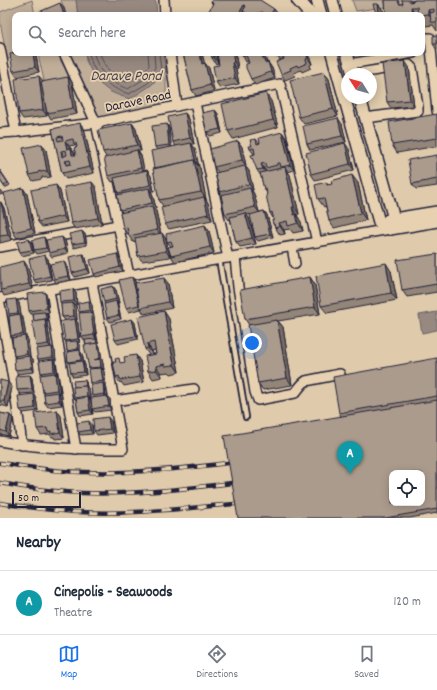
<!DOCTYPE html>
<html lang="en">
<head>
<meta charset="utf-8">
<style>
	:root { --surface:#fff; --page:#f2f2f3; --text:#1f2937; --muted:#747a83; --line:#e0e1e3; --accent:#1a73e8 }
	body { margin:0; font-family:Dekko,sans-serif; background:var(--page); color:var(--text) }
	.controls { position:absolute; right:12px; bottom:12px; display:grid; overflow:hidden; border-radius:8px; box-shadow:0 2px 10px #0003 }
	.controls button { width:36px; height:36px; display:grid; place-items:center; padding:0; border:0; border-bottom:1px solid var(--line); background:var(--surface); color:var(--text); font:20px sans-serif }
	.compass { position:absolute; left:341px; top:68px; width:36px; height:36px; border-radius:50%; background:var(--surface); box-shadow:0 2px 10px #0003; rotate:307deg }
	.scale { position:absolute; left:12px; bottom:10px; width:69px; box-sizing:border-box; padding-left:4px; border:2px solid #22223b; border-top:0; font-size:11px; line-height:14px; white-space:nowrap; color:#22223b; -webkit-text-stroke:3px #e7d1b0; paint-order:stroke }
	.you { position:absolute; left:252px; top:343px; width:14px; height:14px; margin:-10px; border:3px solid #fff; border-radius:50%; background:#1a73e8; box-shadow:0 0 0 6px #1a73e833 }
	.badge { display:grid; place-items:center; width:26px; height:26px; border-radius:50%; background:var(--accent); color:#fff; font-size:13px; font-weight:700 }
	.pin { position:absolute; translate:-50% -33px; filter:drop-shadow(0 1px 2px #0008) }
	.pin::after { content:''; position:absolute; top:21px; width:14px; height:12px; background:inherit; clip-path:polygon(0 0,100% 0,50% 100%) }
	.list { margin:0; padding:0; list-style:none }
	h2 { display:flex; justify-content:space-between; align-items:center; height:52px; margin:0; padding:0 16px; font-size:17px }
	h2 small { font-size:13px; font-weight:400; color:var(--muted) }
	.list li { display:grid; grid-template-columns:26px 1fr auto; gap:12px; align-items:center; box-sizing:border-box; height:64px; padding:0 16px; border-top:1px solid var(--line) }
	.list b { display:block; font-size:15px; white-space:nowrap }
	.list p { margin:0; font-size:13px; white-space:nowrap; color:var(--muted) }
	.list em { font-size:13px; font-style:normal; color:var(--muted) }
	.icon { flex:none; width:22px; height:22px; fill:none; stroke:currentColor; stroke-width:2; stroke-linecap:round; stroke-linejoin:round }
	.map { position:relative; flex:none; width:437px; height:518px; overflow:hidden }
	.search { position:absolute; background:var(--surface); box-shadow:0 2px 10px #0003; left:12px; right:12px; top:12px; height:44px; display:flex; align-items:center; gap:10px; box-sizing:border-box; padding:0 14px; border-radius:8px; color:var(--muted); font-size:15px }
	.sheet { height:116px; background:var(--surface) }
	nav { display:flex; justify-content:space-around; align-items:center; box-sizing:border-box; height:56px; border-top:1px solid var(--line); background:var(--surface); font-size:11px; color:var(--muted) }
	nav a { display:grid; justify-items:center; gap:2px }
	nav .on { color:var(--accent) }
	.map>svg:first-child { display:block }
	.green { fill:#c0ae99; stroke:#71686a }
	.water { fill:#978980; stroke:#686064 }
	.lines { fill:none; stroke-linecap:round; stroke-linejoin:round }
	.shore { stroke:#514b57; stroke-width:1 }
	.service-casing { stroke:#22223b; stroke-width:8 }
	.minor-casing { stroke:#22223b; stroke-width:12 }
	.tertiary-casing { stroke:#22223b; stroke-width:14 }
	.secondary-casing { stroke:#22223b; stroke-width:15 }
	.service { stroke:#e7d1b0; stroke-width:4.5 }
	.minor { stroke:#e7d1b0; stroke-width:9 }
	.tertiary { stroke:#e7d1b0; stroke-width:11 }
	.secondary { stroke:#e7d1b0; stroke-width:12 }
	.rail-casing { stroke:#22223b; stroke-width:4.5 }
	.rail { stroke:#e7d1b0; stroke-width:3; stroke-dasharray:9; stroke-linecap:butt }
	.wall { fill:#938578; stroke:#22223b; fill-rule:evenodd }
	.shaded-wall { fill:#786c62; stroke:#22223b }
	.building { fill:#ab9b8c; stroke:#22223b; fill-rule:evenodd }
	.labels { text-anchor:middle; stroke-width:3.5; stroke-linejoin:round; paint-order:stroke }
	.street-label { font-size:14px; fill:#22223b; stroke:#e7d1b0 }
	.water-label { font-size:15px; font-style:italic; fill:#454150; stroke:#e7d1b0 }
</style>
</head>
<body>
<div class="map">
<svg width="437" height="518" viewBox="0 0 437 518">
	<rect width="100%" height="100%" fill="#dfcaab"/>
	<filter id="ink" filterUnits="userSpaceOnUse"><feTurbulence type="fractalNoise" baseFrequency=".025" numOctaves="2"/><feDisplacementMap in="SourceGraphic" scale="8" xChannelSelector="R" yChannelSelector="G"/><feConvolveMatrix kernelMatrix="1 2 1 2 8 2 1 2 1" color-interpolation-filters="sRGB"/></filter>
	<g filter="url(#ink)">
		<g class="green">
			<path d="M32,0L35,15H15V53H57L71,80L45,85L38,54L7,59L0,21V12Z"/>
			<path d="M61,0H76L78,15H66Z"/>
			<path d="M352,0H434L356,11Z"/>
			<path d="M68,53H85L86,61L101,85L150,86L166,71V102L119,118L100,122Z"/>
		</g>
		<g class="water">
			<path d="M76,0H153L156,2L157,15H78Z"/>
			<path d="M85,53H163L166,71L150,86L130,99C124,97 117,95 111,92C98,85 87,68 85,53Z"/>
			<path d="M437,312V330L422,333L419,315Z"/>
		</g>
		<g class="lines">
			<g class="shore">
				<path d="M89,53C93,76 108,87 129,94L148,83L161,70L159,53"/>
				<path d="M94,53C97,72 111,83 128,89L144,79L155,68L154,53"/>
				<path d="M100,53C103,67 114,78 127,82L141,74L149,66L148,53"/>
			</g>
			<g class="service-casing">
				<path id="service" d="M219,259L246,417"/>
			</g>
			<g class="minor-casing">
				<g id="minor">
					<path d="M164,0L165,15"/>
					<path d="M422,38H430L437,111"/>
					<path d="M0,48L16,132"/>
					<path d="M64,53L96,123L129,275"/>
					<path d="M170,53L177,106"/>
					<path d="M350,64L413,53"/>
					<path d="M353,74L409,65L412,68L418,107V111L365,118"/>
					<path d="M195,103L228,258"/>
					<path d="M0,133L16,132L96,123L280,84L317,242"/>
					<path d="M0,247L118,225"/>
					<path d="M292,247L295,264"/>
					<path d="M235,257L238,287L255,392L258,400L295,393C299,389 301,384 306,381L340,374"/>
					<path d="M49,290L76,449"/>
					<path d="M0,298L390,229"/>
					<path d="M0,304L14,385L22,445"/>
					<path d="M114,401L194,389"/>
					<path d="M0,441C41,449 82,449 123,449L92,282"/>
				</g>
			</g>
			<g class="tertiary-casing">
				<g id="tertiary">
					<path d="M317,0L321,15"/>
					<path d="M332,0L336,15"/>
					<path d="M332,53L379,222L390,229"/>
					<path d="M347,53L353,74"/>
					<path d="M360,98L394,219L390,229"/>
					<path d="M388,220L437,212"/>
					<path d="M390,229L437,221"/>
				</g>
			</g>
			<g class="secondary-casing">
				<path id="secondary" d="M298,0L311,15"/>
			</g>
			<use href="#service" class="service"/>
			<use href="#minor" class="minor"/>
			<use href="#tertiary" class="tertiary"/>
			<use href="#secondary" class="secondary"/>
			<g class="rail-casing">
				<g id="rail">
					<path d="M0,463C28,467 56,472 85,472C133,474 181,469 228,463"/>
					<path d="M0,483C27,488 55,492 82,493C132,495 182,489 232,483"/>
					<path d="M0,503C26,507 52,511 79,512C131,515 184,508 235,504"/>
				</g>
			</g>
			<use href="#rail" class="rail"/>
		</g>
		<g class="wall">
			<path d="M218,0H260L279,15H212L209,11L213,5L211,2Z"/>
			<path d="M385,0H395L401,4L411,1L437,0V31L433,25L425,26L422,21V15H373L376,13L378,4L385,13H386Z"/>
			<path d="M437,35V50L433,44Z"/>
			<path d="M16,53H34L36,56L39,72L17,77L13,71Z"/>
			<path d="M183,53H202L204,63L209,68L214,91L196,96L192,90Z"/>
			<path d="M211,53H235L238,68L236,69L239,84L220,88L216,82L219,65L217,53L216,54L218,63L216,64L212,58Z"/>
			<path d="M241,53H266L267,56L265,57L267,63L272,68L275,78L255,85L251,79L248,61L246,62L243,56Z"/>
			<path d="M273,53H308L309,54L308,55L312,64L310,65L311,68L302,72L301,70L294,73L295,76L285,80L281,74L284,58L280,60L278,56L276,57Z"/>
			<path d="M409,67L414,106L391,108L387,102Z"/>
			<path d="M324,72L329,79L338,116L304,124L299,117Z"/>
			<path d="M43,82H72L77,114L51,119L47,112V116L23,119L19,113Z"/>
			<path d="M271,101L278,127L233,139L228,131Z"/>
			<path d="M215,110L218,114L222,133L210,136L207,132Z"/>
			<path d="M185,113L189,119L194,144H192L195,149L198,166L200,168L206,199L208,203L212,220L169,229L165,224L163,206L159,200L154,168L157,150L155,147L167,124L169,128L171,147L176,146L173,142Z"/>
			<path d="M437,114V146L397,153L392,145Z"/>
			<path d="M132,123L136,129L141,151H138L141,156L144,171L147,170L151,176L154,191H151L152,193L156,208L154,209L156,211L161,234L166,239L170,257L142,261L138,256L136,241L133,242L129,236L128,233L127,234L123,228L122,212L120,210L119,195L118,193L115,181L112,182L108,176L106,157L103,152Z"/>
			<path d="M342,124L346,142L310,150L307,144Z"/>
			<path d="M84,128L94,173L66,179L62,173L52,129ZM75,145L77,147L76,155H75L71,148H70L69,146Z"/>
			<path d="M282,132L286,138L294,170L288,172L290,175L299,214L297,215L298,217L301,222L303,231L293,233L290,229L284,230L285,234L280,235L273,224L274,220L270,213L267,193L264,189L261,176L257,170L254,154L250,149L256,139L259,143Z"/>
			<path d="M238,141L242,147L246,166H245L249,171L253,190H252L254,194L259,212L264,211L267,215L273,237L258,241L255,237L250,214L247,215L249,218L256,244L240,247L236,242L230,219L229,220L225,214L222,195L220,192L218,172L214,167Z"/>
			<path d="M349,149L354,170L315,180L311,174Z"/>
			<path d="M46,150L51,177L44,178L43,177H42V179L33,181L29,175Z"/>
			<path d="M437,155V186L416,189L412,184Z"/>
			<path d="M0,170L10,185L5,188L0,180Z"/>
			<path d="M326,182L328,185L358,183L366,220L334,228L329,221L326,206L324,207L318,199Z"/>
			<path d="M56,185L60,191L67,222L42,227L38,222Z"/>
			<path d="M96,187L102,224L75,229L71,223Z"/>
			<path d="M23,188L27,194L35,233L17,238L13,232Z"/>
			<path d="M0,190L3,194L0,195Z"/>
			<path d="M0,202L4,208L12,240L0,243Z"/>
			<path d="M205,225L209,231L214,253L175,262L171,256V246L167,242Z"/>
			<path d="M82,231L85,234L87,245L74,248L72,244Z"/>
			<path d="M44,237L46,241L49,251L37,254L34,250Z"/>
			<path d="M29,239L32,243L34,253L22,256L20,252Z"/>
			<path d="M65,240L68,253L52,257L49,253Z"/>
			<path d="M83,254L86,258L90,273L75,277L72,273Z"/>
			<path d="M437,254V292L407,297L402,290Z"/>
			<path d="M120,258L123,271L96,277L94,274Z"/>
			<path d="M48,259L52,280L36,283L34,280Z"/>
			<path d="M64,261L67,265L71,280L56,283L54,279Z"/>
			<path d="M28,267L33,289L4,296L1,290Z"/>
			<path d="M391,271L397,300L327,313L321,306Z"/>
			<path d="M132,277L135,281L136,284L168,283L172,308L144,314L141,309L129,312L126,308Z"/>
			<path d="M310,277L315,285L320,314L278,321L283,327L292,385L263,390L258,383L249,325L245,319Z"/>
			<path d="M73,289L76,293L77,305H75L76,306L77,320H76L78,323L80,343H79L80,344V351L82,354L84,363L85,365L86,375L73,377L71,373L70,364L68,362V352L67,351L66,342L65,341V320L62,317L61,304L60,302Z"/>
			<path d="M116,290L119,303L117,304L121,319L110,322L107,318L104,302Z"/>
			<path d="M47,296L49,312L46,313L47,314L48,321L47,322V323L51,347L55,351L56,361H54L55,363L57,375L58,377L60,394H59L60,396L62,405L48,407L45,403L44,394L43,392L42,375L41,373L39,362L38,359V349L36,346L33,314H31L29,311Z"/>
			<path d="M16,299L19,303L21,314L23,318L26,337L28,340L30,356L33,359L34,372L18,374L15,370L16,357L14,356L13,338L11,336L9,316V314Z"/>
			<path d="M92,305L93,314L94,316L96,339L98,341V343L100,347L102,362L103,363L104,370L103,371L106,385H104L105,387L106,396H107L110,399L111,410L95,412L92,409L93,397L92,396L91,385L90,383L89,369V368L86,345L85,341L82,337L80,313L79,312Z"/>
			<path d="M164,311L169,319L179,372L171,374L169,372L161,373L162,377L153,379L148,371L149,355L145,349ZM155,350L156,354H153L152,351Z"/>
			<path d="M132,319L135,323L138,339L118,344L115,340Z"/>
			<path d="M437,358V513L410,518H238L341,416L339,413Z"/>
			<path d="M140,361L144,382L124,386L121,382L120,383L116,377L123,363Z"/>
			<path d="M30,375L32,378L34,393L20,394L17,390Z"/>
			<path d="M0,380L12,387L8,407L0,405Z"/>
			<path d="M86,382L87,387L89,389L93,414L80,416L78,412L76,400L74,398Z"/>
			<path d="M36,398L38,411L23,413L20,410Z"/>
			<path d="M57,410L61,416L64,438L55,439L54,437H52L49,434L41,435L37,429Z"/>
			<path d="M0,413L10,415L13,419L9,436L0,434Z"/>
			<path d="M111,421L113,433L97,435L94,431Z"/>
			<path d="M92,425L93,434L81,435L78,432Z"/>
		</g>
		<g class="shaded-wall">
			<path d="M60,3L64,8L66,15H64Z"/>
			<path d="M378,4L386,14H379Z"/>
			<path d="M244,5L249,13L243,11L245,15H238Z"/>
			<path d="M411,7L416,15H413L412,12Z"/>
			<path d="M274,9L279,15H270Z"/>
			<path d="M428,10L435,20L434,22L428,14Z"/>
			<path d="M33,53H34L36,56L39,72L35,67Z"/>
			<path d="M200,53H202L206,69L202,64Z"/>
			<path d="M213,53H216V54L218,63L214,57Z"/>
			<path d="M232,53H235L238,68L234,62Z"/>
			<path d="M261,53H262L265,57L269,69L265,63Z"/>
			<path d="M306,53L310,58L312,64L308,58Z"/>
			<path d="M405,61L409,67L414,106L410,100Z"/>
			<path d="M268,62L272,68L275,78L271,72Z"/>
			<path d="M205,63L209,68L214,91L210,85Z"/>
			<path d="M232,63L236,69L239,84L235,78Z"/>
			<path d="M324,72L329,79L338,116L333,109Z"/>
			<path d="M39,76L43,81L47,116L43,110Z"/>
			<path d="M68,77L72,82L77,114L73,108Z"/>
			<path d="M266,93L271,101L278,127L273,120Z"/>
			<path d="M215,110L218,114L222,133L220,129Z"/>
			<path d="M185,113L189,119L194,144L190,138Z"/>
			<path d="M338,118L342,124L346,142L342,136Z"/>
			<path d="M80,123L84,128L94,173L90,167Z"/>
			<path d="M132,123L136,129L141,151L137,145Z"/>
			<path d="M167,124L169,128L172,149L169,145Z"/>
			<path d="M282,132L286,138L294,170L290,165Z"/>
			<path d="M65,141L69,146L71,155L67,149Z"/>
			<path d="M238,141L242,147L246,166L242,160Z"/>
			<path d="M191,143L195,149L199,166L195,160Z"/>
			<path d="M345,143L349,149L354,170L350,164Z"/>
			<path d="M42,144L46,150L51,177L47,171Z"/>
			<path d="M71,148L75,154L76,161L72,155Z"/>
			<path d="M137,150L141,156L145,174L141,168Z"/>
			<path d="M61,151L65,157L66,162L69,167L66,165L62,157Z"/>
			<path d="M194,160L200,168L206,199L201,192Z"/>
			<path d="M261,164L265,170L267,174L263,169Z"/>
			<path d="M245,166L249,171L253,190L249,184Z"/>
			<path d="M285,167L290,175L299,214L294,207Z"/>
			<path d="M147,170L151,176L154,191L150,185Z"/>
			<path d="M352,175L358,183L366,220L361,213Z"/>
			<path d="M92,182L96,187L102,224L98,218Z"/>
			<path d="M56,185L60,191L67,222L63,216Z"/>
			<path d="M23,188L27,194L35,233L31,228Z"/>
			<path d="M149,188L152,193L156,208L152,203Z"/>
			<path d="M250,188L254,194L259,212L255,207Z"/>
			<path d="M204,197L208,203L212,220L208,214Z"/>
			<path d="M1,202L4,208L12,240L8,235Z"/>
			<path d="M152,206L156,211L161,235L157,230Z"/>
			<path d="M292,207L301,222L303,231L298,223L294,215Z"/>
			<path d="M264,211L267,215L273,237L270,234Z"/>
			<path d="M245,213L249,218L256,244L252,238Z"/>
			<path d="M279,223L284,230L285,234L280,226Z"/>
			<path d="M205,225L209,231L214,253L210,247Z"/>
			<path d="M82,231L85,234L87,245L85,242Z"/>
			<path d="M162,233L166,239L170,257L166,251Z"/>
			<path d="M44,237L46,241L49,251L46,248Z"/>
			<path d="M62,237L65,240L68,253L65,249Z"/>
			<path d="M29,239L32,243L34,253L32,250Z"/>
			<path d="M83,254L86,258L90,273L87,269Z"/>
			<path d="M117,254L120,258L123,271L120,267Z"/>
			<path d="M45,255L48,259L52,280L50,276Z"/>
			<path d="M24,261L28,267L33,289L29,284Z"/>
			<path d="M64,261L67,265L71,280L68,276Z"/>
			<path d="M386,263L391,271L397,300L391,293Z"/>
			<path d="M132,277L135,281L142,309L139,305Z"/>
			<path d="M310,277L315,285L320,314L315,307Z"/>
			<path d="M164,278L168,283L172,308L168,302Z"/>
			<path d="M113,286L116,290L119,303L116,299Z"/>
			<path d="M73,289L76,293L77,305L74,301Z"/>
			<path d="M45,292L47,296L49,312L47,308Z"/>
			<path d="M16,299L19,303L21,314L23,318L26,337L28,340L30,358L27,354L25,337L23,334L21,317L18,313Z"/>
			<path d="M89,301L92,305L93,314L90,310Z"/>
			<path d="M116,301L118,305L121,319L119,315Z"/>
			<path d="M73,303L76,306L77,320L74,316Z"/>
			<path d="M164,311L169,319L179,372L174,365Z"/>
			<path d="M45,312L47,314L48,321L46,320Z"/>
			<path d="M91,312L94,316L96,339L94,335Z"/>
			<path d="M45,319L47,323L51,348L48,344Z"/>
			<path d="M75,319L78,323L80,343L78,339Z"/>
			<path d="M132,319L135,323L138,339L136,336Z"/>
			<path d="M277,320L283,327L292,385L287,378Z"/>
			<path d="M96,339L98,341V343L100,347L104,370L101,367Z"/>
			<path d="M77,341L80,344V351L82,354L84,363L85,365L86,375L84,372L83,362L81,360L80,352L78,349Z"/>
			<path d="M147,344L152,351L153,355L148,348Z"/>
			<path d="M52,347L55,351L56,361L53,357Z"/>
			<path d="M136,355L140,361L144,382L140,377Z"/>
			<path d="M30,356L33,359L34,372L32,368Z"/>
			<path d="M53,359L55,363L57,375L54,371Z"/>
			<path d="M156,366L161,373L162,377L156,370Z"/>
			<path d="M101,368L104,371L106,385L103,381Z"/>
			<path d="M55,373L58,377L60,394L57,390Z"/>
			<path d="M30,375L32,378L34,393L32,389Z"/>
			<path d="M85,380L86,382L87,387L89,389L90,400L87,396Z"/>
			<path d="M8,382L12,387L8,407L4,401Z"/>
			<path d="M103,383L105,387L106,398L104,394Z"/>
			<path d="M58,392L60,396L62,405L59,401Z"/>
			<path d="M34,394L36,398L38,411L35,408Z"/>
			<path d="M107,396L110,399L111,410L109,406Z"/>
			<path d="M88,397L91,401L93,414L90,410Z"/>
			<path d="M57,410L61,416L64,438L60,432Z"/>
			<path d="M10,415L13,419L9,436L6,432Z"/>
			<path d="M108,417L111,421L113,433L110,429Z"/>
			<path d="M89,421L92,425L93,434L90,430Z"/>
		</g>
		<g class="building">
			<path d="M212,0H260L274,9L270,15H267L262,12L254,15H249L243,11L246,6L244,5L238,15H217L209,11L213,3L211,2Z"/>
			<path d="M385,0H398L399,4H403L402,0H410V2L414,1V0H437V22H431L430,13L434,12V9L428,10V14L418,15L417,7H411L412,12L398,14L399,15H373L372,14L376,13L373,4H378L379,14L386,13Z"/>
			<path d="M60,3L64,15H32Z"/>
			<path d="M437,35V44H433V36Z"/>
			<path d="M16,53H33L35,67L13,71L10,54Z"/>
			<path d="M183,53H200L202,64L205,63L210,85L192,90Z"/>
			<path d="M211,53H213L214,57L212,58Z"/>
			<path d="M217,53H232L234,62L232,63L235,78L216,82L213,66L219,65Z"/>
			<path d="M241,53H261L265,63L268,62L271,72L251,79L246,68V64L249,63L246,55L243,56Z"/>
			<path d="M282,53H299L300,55L306,53L308,58L306,59L307,63L298,67L297,65L290,68L291,70L281,74L276,62L284,59Z"/>
			<path d="M405,61L410,100L387,102L382,64Z"/>
			<path d="M324,72L333,109L299,117L290,80Z"/>
			<path d="M39,76L43,110L19,113L15,79Z"/>
			<path d="M68,77L73,108L47,113L41,82Z"/>
			<path d="M266,93L273,120L228,131L222,104Z"/>
			<path d="M215,110L220,129L207,132L202,113Z"/>
			<path d="M185,113L190,138L173,142L168,117Z"/>
			<path d="M437,114V138L392,145L389,122Z"/>
			<path d="M338,118L342,136L307,144L303,126Z"/>
			<path d="M80,123L90,167L62,173L52,129ZM62,136L63,140L58,141L57,137ZM73,139L74,144L76,143L77,147L74,148L76,155H72L71,148L67,149L65,141ZM66,150L67,155L62,157L61,151ZM70,160L71,164L66,165L65,161Z"/>
			<path d="M132,123L137,145L103,152L98,130Z"/>
			<path d="M167,124L169,145L155,147L152,126Z"/>
			<path d="M282,132L290,165L281,167L280,163H277V165L266,168L265,163L261,164L263,169L257,170L251,155L255,154L254,148L250,149L249,146H252L250,140L256,139L257,144L260,143L259,138Z"/>
			<path d="M238,141L242,160L214,167L210,149Z"/>
			<path d="M191,143L195,160L154,168L151,151Z"/>
			<path d="M345,143L350,164L311,174L306,153Z"/>
			<path d="M42,144L47,171L40,172V171L38,172V173L29,175L23,148Z"/>
			<path d="M137,150L141,168L108,176L104,158Z"/>
			<path d="M437,155V179L412,184L408,160Z"/>
			<path d="M194,160L201,192L159,200L153,169Z"/>
			<path d="M245,166L249,184L220,192L215,173Z"/>
			<path d="M285,167L294,207H292L294,215L296,214L298,223L288,226L287,221L279,223L280,226L275,228L274,224H273L272,220H274L272,212L270,213L266,195L267,194L266,188L264,189L260,173Z"/>
			<path d="M147,170L150,185L118,193L114,178Z"/>
			<path d="M0,171L8,183L4,186L0,180Z"/>
			<path d="M352,175L361,213L329,221L324,198L318,199L315,185L326,182L327,185L332,184L331,181Z"/>
			<path d="M92,182L98,218L71,223L64,187Z"/>
			<path d="M56,185L63,216L38,222L31,190Z"/>
			<path d="M23,188L31,228L13,232L4,193Z"/>
			<path d="M149,188L152,203L120,210L117,195Z"/>
			<path d="M250,188L255,207L225,214L221,195Z"/>
			<path d="M204,197L208,214L165,224L161,207Z"/>
			<path d="M0,202H1L8,235L0,236Z"/>
			<path d="M152,206L157,230L129,236L127,227L123,228L120,213Z"/>
			<path d="M264,211L270,234L255,237L250,215Z"/>
			<path d="M245,213L252,238L236,242L230,217Z"/>
			<path d="M205,225L210,247L171,256L168,247L173,246L171,241L167,242L166,234Z"/>
			<path d="M82,231L85,242L72,244L69,234Z"/>
			<path d="M162,233L166,251L138,256L135,238Z"/>
			<path d="M44,237L46,248L34,250L32,240Z"/>
			<path d="M62,237L65,249L49,253L46,240Z"/>
			<path d="M29,239L32,250L20,252L17,242Z"/>
			<path d="M83,254L87,269L72,273L69,257Z"/>
			<path d="M117,254L120,267L94,274L90,260Z"/>
			<path d="M437,254V284L402,290L397,260Z"/>
			<path d="M45,255L50,276L34,280L29,259Z"/>
			<path d="M24,261L29,284L1,290L0,267Z"/>
			<path d="M64,261L68,276L54,279L50,264Z"/>
			<path d="M386,263L391,293L321,306L316,276Z"/>
			<path d="M132,277L139,305L126,308L119,280Z"/>
			<path d="M310,277L315,307L245,319L240,290Z"/>
			<path d="M164,278L168,302L140,308L135,283Z"/>
			<path d="M113,286L116,299L104,302L101,289Z"/>
			<path d="M73,289L74,301L60,302L59,291Z"/>
			<path d="M45,292L47,308L29,311L27,294Z"/>
			<path d="M16,299L18,313L9,314L7,300Z"/>
			<path d="M89,301L90,310L79,312L78,303Z"/>
			<path d="M116,301L119,315L107,318L104,304Z"/>
			<path d="M73,303L74,316L62,317L61,304Z"/>
			<path d="M164,311L174,365L165,366V364L156,366V370L148,371L145,356L156,354L154,342L147,344L148,348L145,349L138,317Z"/>
			<path d="M45,312L46,320H45V319L34,321L33,313Z"/>
			<path d="M91,312L94,335L82,337L79,313Z"/>
			<path d="M20,314L23,334L11,336L9,316Z"/>
			<path d="M45,319L48,344L36,346L32,321Z"/>
			<path d="M75,319L78,339L65,341L62,321Z"/>
			<path d="M132,319L136,336L115,340L111,324Z"/>
			<path d="M277,320L287,378L258,383L248,325Z"/>
			<path d="M25,336L27,354L14,356L12,338Z"/>
			<path d="M96,339L97,343L86,345L85,340Z"/>
			<path d="M77,341L78,349L67,351L66,342Z"/>
			<path d="M98,343L100,358L94,360L100,359L101,367L89,368L84,345Z"/>
			<path d="M52,347L53,357L38,359L36,349Z"/>
			<path d="M80,350L81,360L68,362L67,352Z"/>
			<path d="M136,355L140,377L120,380L119,376L116,377L113,362H116L115,359L119,358L120,363L125,362L124,357Z"/>
			<path d="M30,356L32,368L15,370L14,358Z"/>
			<path d="M437,358V396L339,413L333,377Z"/>
			<path d="M53,359L54,371L41,373L39,361Z"/>
			<path d="M82,361L84,372L71,373L69,363Z"/>
			<path d="M101,368L103,381L90,383L88,369Z"/>
			<path d="M55,373L57,390L43,392L40,375Z"/>
			<path d="M30,375L32,389L17,390L16,376Z"/>
			<path d="M0,380L8,382L4,401H0Z"/>
			<path d="M85,380L86,386L74,387L73,381Z"/>
			<path d="M103,383L104,394L92,396L91,385Z"/>
			<path d="M86,386L87,396L74,398L73,387Z"/>
			<path d="M58,392L59,401L45,403L44,394Z"/>
			<path d="M34,394L35,408L20,410L18,396Z"/>
			<path d="M107,396L109,406L92,409L91,398Z"/>
			<path d="M88,397L90,410L78,412L76,399Z"/>
			<path d="M437,400V509L385,518H238L224,436ZM392,473H422V503H392Z"/>
			<path d="M57,410L60,432L51,434V431L48,432L47,428L37,429L35,413Z"/>
			<path d="M0,413L10,415L6,432L0,430Z"/>
			<path d="M108,417L110,429L94,431L93,419Z"/>
			<path d="M89,421L90,430L78,432L77,423Z"/>
		</g>
	</g>
	<g class="labels">
		<g class="street-label">
			<text transform="translate(138 100) rotate(-12)" y="5">Darave Road</text>
		</g>
		<g class="water-label">
			<text x="126" y="80">Darave Pond</text>
		</g>
	</g>
</svg>
<div class="controls">
<button><svg class="icon" aria-label="locate" viewBox="0 0 24 24"><circle cx="12" cy="12" r="6"/><path d="M12 2v4M12 18v4M2 12h4M18 12h4"/></svg></button>
</div>
<svg class="compass" viewBox="-18 -18 36 36"><path d="M0-13l5 13h-10z" fill="#e53935"/><path d="M0 13l5-13h-10z" fill="#747a83"/></svg>
<div class="scale">50 m</div>
<div class="you"></div>
<div class="pin badge" style="left:350px;top:474px;background:#0f9aa8">A</div>
<div class="search"><svg class="icon" aria-label="search" viewBox="0 0 24 24"><circle cx="10" cy="10" r="6"/><path d="M15 15l6 6"/></svg>Search here</div>
</div>
<section class="sheet">
<h2>Nearby<small></small></h2>
<ul class="list">
<li><span class="badge" style="background:#0f9aa8">A</span><div><b>Cinepolis - Seawoods</b><p>Theatre</p></div><em>120 m</em></li>
</ul>
</section>
<nav>
<a class="on"><svg class="icon" aria-label="map" viewBox="0 0 24 24"><path d="M3 6l6-2 6 2 6-2v14l-6 2-6-2-6 2zM9 4v14M15 6v14"/></svg>Map</a>
<a><svg class="icon" aria-label="directions" viewBox="0 0 24 24"><path d="M12 3l9 9-9 9-9-9zM9 14v-3h6M13 9l2 2-2 2"/></svg>Directions</a>
<a><svg class="icon" aria-label="saved" viewBox="0 0 24 24"><path d="M7 4h10v16l-5-4-5 4z"/></svg>Saved</a>
</nav>
</body>
</html>
